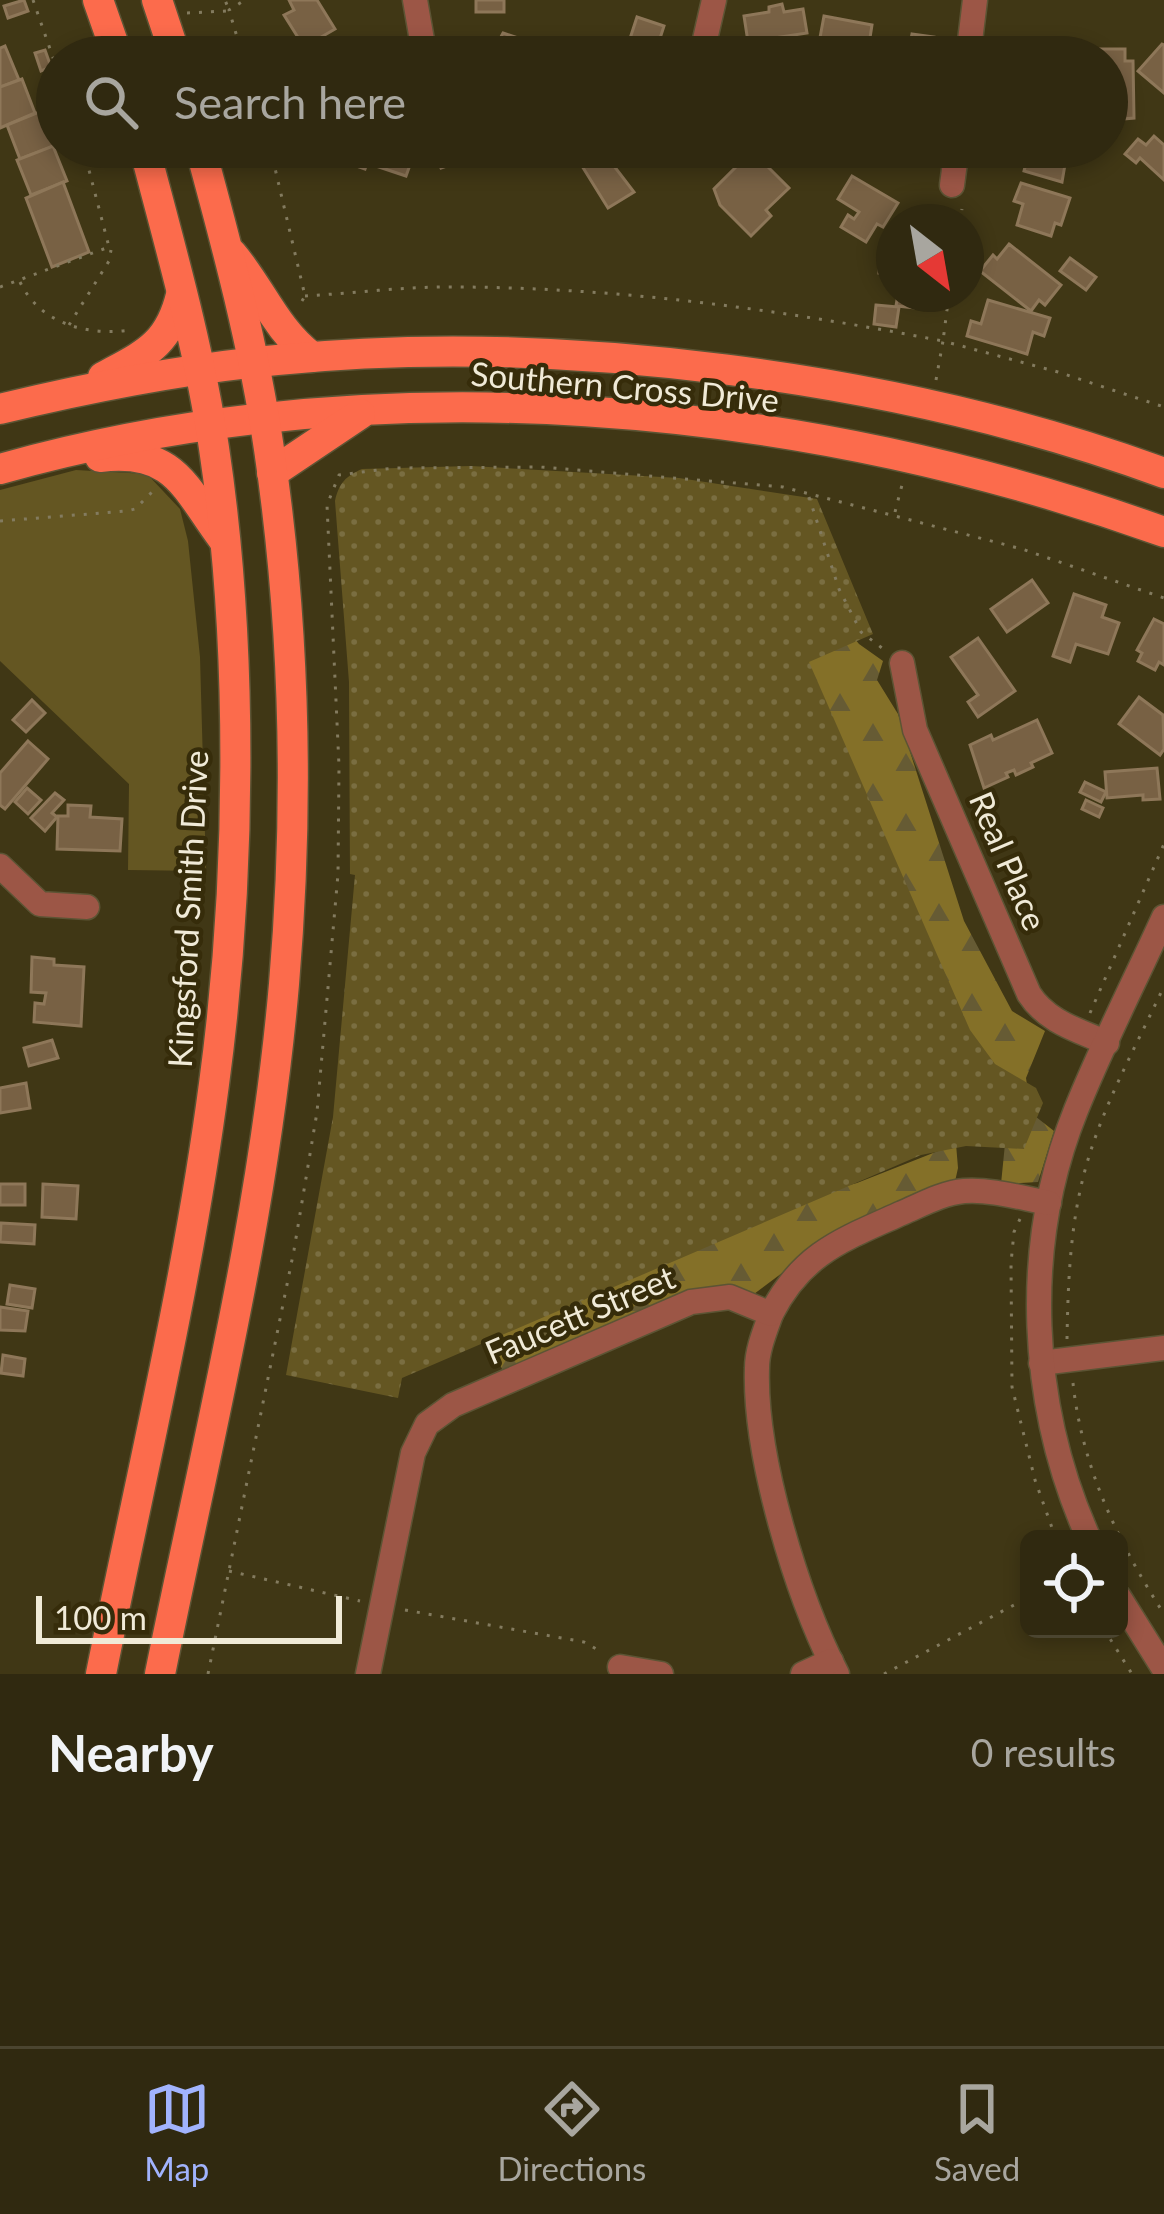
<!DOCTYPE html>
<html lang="en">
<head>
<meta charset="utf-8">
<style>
	:root { --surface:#302910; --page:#383119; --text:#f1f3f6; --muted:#a8a69f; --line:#4b4530; --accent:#a1b3fd }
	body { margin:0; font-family:Lato,sans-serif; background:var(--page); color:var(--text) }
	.controls { position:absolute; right:36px; bottom:36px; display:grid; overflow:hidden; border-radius:18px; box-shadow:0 6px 18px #0003 }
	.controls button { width:108px; height:108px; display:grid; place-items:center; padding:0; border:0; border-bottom:3px solid var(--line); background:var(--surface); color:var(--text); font:60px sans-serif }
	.compass { position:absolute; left:876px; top:204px; width:108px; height:108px; border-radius:50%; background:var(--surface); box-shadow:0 6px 18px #0003; rotate:149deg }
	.scale { position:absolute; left:36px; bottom:30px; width:306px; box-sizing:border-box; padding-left:12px; border:6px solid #f0ead7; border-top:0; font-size:33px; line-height:42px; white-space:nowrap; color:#f0ead7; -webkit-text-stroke:9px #362c0a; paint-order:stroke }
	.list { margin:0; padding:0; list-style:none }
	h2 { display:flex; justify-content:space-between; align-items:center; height:156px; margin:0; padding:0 48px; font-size:51px }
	h2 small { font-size:39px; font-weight:400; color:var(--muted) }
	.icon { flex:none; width:66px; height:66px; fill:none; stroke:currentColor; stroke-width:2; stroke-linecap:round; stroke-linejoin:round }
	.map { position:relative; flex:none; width:1164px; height:1674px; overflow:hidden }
	.search { position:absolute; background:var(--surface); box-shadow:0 6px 18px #0003; left:36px; right:36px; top:36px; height:132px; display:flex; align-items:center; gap:30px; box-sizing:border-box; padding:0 42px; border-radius:66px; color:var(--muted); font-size:45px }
	.sheet { height:372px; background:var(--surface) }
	nav { display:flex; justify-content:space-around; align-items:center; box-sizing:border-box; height:168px; border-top:3px solid var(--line); background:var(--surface); font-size:33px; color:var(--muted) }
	nav a { display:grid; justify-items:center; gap:6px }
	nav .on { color:var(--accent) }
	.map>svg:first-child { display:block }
	.grass { fill:#645622 }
	.forest { fill:url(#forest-firs) }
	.park { fill:url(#park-dots) }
	.building { fill:#786144; stroke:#8e7759; stroke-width:3 }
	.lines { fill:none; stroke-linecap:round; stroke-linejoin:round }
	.minor-casing { stroke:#5c5434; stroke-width:27 }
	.major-casing { stroke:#5c5434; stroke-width:33 }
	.path { stroke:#837b5f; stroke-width:3; stroke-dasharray:3 9; stroke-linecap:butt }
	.minor { stroke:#9c5646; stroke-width:24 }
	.major { stroke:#fc6b4c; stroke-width:30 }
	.labels { text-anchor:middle; stroke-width:9; stroke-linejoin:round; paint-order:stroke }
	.street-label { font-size:33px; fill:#f0ead7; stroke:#362c0a }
</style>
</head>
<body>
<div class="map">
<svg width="1164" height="1674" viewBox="0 0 1164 1674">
	<defs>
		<pattern id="forest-firs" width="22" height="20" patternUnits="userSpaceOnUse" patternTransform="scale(3)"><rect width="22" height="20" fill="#847028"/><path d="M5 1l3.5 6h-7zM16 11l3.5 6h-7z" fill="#665b34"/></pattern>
		<pattern id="park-dots" width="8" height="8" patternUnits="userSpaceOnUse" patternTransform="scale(3)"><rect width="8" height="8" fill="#645622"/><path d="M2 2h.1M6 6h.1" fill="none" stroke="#7a6e41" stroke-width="1.8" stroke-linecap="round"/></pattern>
	</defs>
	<rect width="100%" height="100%" fill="#403715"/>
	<path class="grass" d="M76,470L147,474L180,509L188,541L200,657L206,871L128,870L129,784L0,661V490Z"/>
	<g class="forest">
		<path d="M832,611L859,644L883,661L877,680L898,714L964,921L1012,1011L1045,1031L1026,1078L1031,1113L1054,1131L1038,1182L1001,1184L1006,1134L787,630Z"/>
		<path d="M956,1144L958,1168L954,1186L806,1255L754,1294L504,1373L464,1291L857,1183Z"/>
	</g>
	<path class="park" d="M471,466L679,478L817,499L873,634L809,662L970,1030L995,1064L1036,1088L1043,1103L1024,1149L966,1146L921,1155L402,1378L398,1398L286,1375L333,1117L355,875L350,874L349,682L335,501C339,483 346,476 362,469Z"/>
	<g class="building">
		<path d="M24,0L28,11L8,18L4,6Z"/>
		<path d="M317,0L335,29L304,47L284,15L294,10L289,0Z"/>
		<rect x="476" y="0" width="28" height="12"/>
		<path d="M782,4L784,12L803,9L807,33L774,38L776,50L750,55L744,16L769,12V7Z"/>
		<path d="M824,16L872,25L867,57H850L851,48L819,43Z"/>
		<path d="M637,17L664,26L654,57H624Z"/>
		<path d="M503,33L533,43L528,57H490Z"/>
		<path d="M912,34L934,37L931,57H887L889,41L910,44Z"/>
		<path d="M1162,44L1164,45V93L1138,71Z"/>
		<path d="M5,46L19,80L0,87V48Z"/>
		<path d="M1098,49H1125V61H1133L1134,118L1122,119V88L1107,89V57H1098Z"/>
		<path d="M45,50L51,67L41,71L35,53Z"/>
		<path d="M22,79L35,113L0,128V87Z"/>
		<path d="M44,110L57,145L20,159L7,125Z"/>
		<path d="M1154,136L1164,145V180L1140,158L1136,163L1125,154L1138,139L1146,145Z"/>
		<path d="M53,146L67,181L31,195L17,160Z"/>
		<path d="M354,147H402L415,151L406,176L367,163L365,169L348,163Z"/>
		<path d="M432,147H493L494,149L441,168Z"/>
		<path d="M849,147H902L903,153L892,155L893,159L852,162Z"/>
		<path d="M1027,147H1068L1062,182L1024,171L1030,148Z"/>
		<path d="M752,151L789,188L766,210L771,216L751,236L720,205L714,189Z"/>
		<path d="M604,153L634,192L608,208L582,166Z"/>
		<path d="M852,176L898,203L883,227L877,224L866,242L841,227L848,215L854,219L859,212L838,199Z"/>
		<path d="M63,182L89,252L52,267L26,198Z"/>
		<path d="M1021,183L1070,198L1061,225L1055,223L1051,236L1017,225L1023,204L1014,201Z"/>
		<path d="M891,243L894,244V274L879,273L881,247H890Z"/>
		<path d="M1009,244L1061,285L1045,305L1039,300L1031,311L980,271L993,255L997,259Z"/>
		<path d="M1070,258L1096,277L1086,290L1060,271Z"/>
		<path d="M898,294H928L926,309L896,306Z"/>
		<path d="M988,300L1050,318L1044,336L1033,332L1027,354L967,336L971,321L981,324Z"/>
		<path d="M876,305L899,307L896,327L874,324Z"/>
		<path d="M1032,580L1048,603L1007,632L991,609Z"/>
		<path d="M1074,594L1106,605L1102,617L1119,623L1108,654L1076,644L1070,662L1053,656Z"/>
		<path d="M1154,619L1164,624V665L1159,662L1155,670L1138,661L1142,653L1137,650Z"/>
		<path d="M978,638L1015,691L978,717L968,702L978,695L951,657Z"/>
		<path d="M1139,697L1163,715L1164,749L1160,755L1119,724Z"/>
		<path d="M32,700L45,713L26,732L13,720Z"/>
		<path d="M1037,720L1052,753L1031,763L1033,767L1016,775L1014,770L1006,773L1008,777L984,788L970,745L991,735L993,740Z"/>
		<path d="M28,741L48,759L5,809L0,805V773Z"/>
		<path d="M1157,768L1160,799L1143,800V795L1107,798L1105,772Z"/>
		<path d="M1085,782L1106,792L1101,802L1080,792Z"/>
		<path d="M27,788L41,800L28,814L15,802Z"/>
		<path d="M55,793L64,800L52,813L57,817L45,831L31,818Z"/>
		<path d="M1086,800L1103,808L1099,817L1082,809Z"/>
		<path d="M68,805L91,806L90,817L122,819L120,851L57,849L58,816H68Z"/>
		<path d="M32,957L54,959V965L84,967L81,1026L34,1022L35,1003L44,1004L46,993L31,992Z"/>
		<path d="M52,1040L58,1058L29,1066L24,1048Z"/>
		<path d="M26,1083L30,1108L0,1113V1088Z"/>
		<rect x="0" y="1184" width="25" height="21"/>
		<path d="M43,1184L78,1186L76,1219L42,1217Z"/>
		<path d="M1,1223L35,1225L34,1244L0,1242Z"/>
		<path d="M10,1285L35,1289L32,1308L7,1304Z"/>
		<path d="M0,1307L28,1311L25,1331L0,1330Z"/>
		<path d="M3,1355L25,1359L23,1376L1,1373Z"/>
	</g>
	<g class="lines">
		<g class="minor-casing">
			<g id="minor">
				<path d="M415,0L423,46"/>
				<path d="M701,57L714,0"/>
				<path d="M968,57L975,0"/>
				<path d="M952,185L957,147"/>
				<path d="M902,663L915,730L1029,994C1047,1022 1078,1030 1107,1043"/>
				<path d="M0,866L40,904L87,907"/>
				<path d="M771,1314C765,1331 757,1350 757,1368C754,1456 797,1596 837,1674"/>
				<path d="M1041,1363L1164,1348"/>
				<path d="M1089,1539C1029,1406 1021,1246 1076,1110C1102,1045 1135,981 1164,917"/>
				<path d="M1119,1597L1164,1669"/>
				<path d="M620,1667L661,1674"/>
				<path d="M368,1674L413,1453L427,1424L453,1405L691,1302L730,1297L771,1314C802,1253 842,1240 902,1213C921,1205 942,1193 964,1191C992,1189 1021,1198 1049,1203"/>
				<path d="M803,1674L831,1661"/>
			</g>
		</g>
		<g class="major-casing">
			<g id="major">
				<path d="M98,0L118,57"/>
				<path d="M157,0L176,57"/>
				<path d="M232,254C261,288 275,329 312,357"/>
				<path d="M103,377C145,354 169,345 181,295"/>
				<path d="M0,409C91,387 184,369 277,360C558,332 900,376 1164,473"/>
				<path d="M100,457C175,448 185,488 223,539"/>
				<path d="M0,469C378,363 797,400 1164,532"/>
				<path d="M272,473L360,414"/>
				<path d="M101,1674C140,1478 188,1282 214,1084C241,884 244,649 214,448C199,347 170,246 144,147"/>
				<path d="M160,1674C206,1446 264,1217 284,984C299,807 295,625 269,449C254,347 227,246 200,147"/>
			</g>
		</g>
		<g class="path">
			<path d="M33,0L57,69"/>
			<path d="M187,13L226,11L229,10L225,0"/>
			<path d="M243,57L229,10L245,0"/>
			<path d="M270,147L305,296L299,306"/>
			<path d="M960,222L962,209"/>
			<path d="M20,282C40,324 88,336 130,330"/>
			<path d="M0,287L109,247L83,147"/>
			<path d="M305,296C356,293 409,286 460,287C624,288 782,310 943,341L949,294"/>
			<path d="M69,325L109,261L111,250"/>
			<path d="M936,380L943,341L1058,372L1164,407"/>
			<path d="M809,497L839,589L861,632L886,651"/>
			<path d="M895,512L903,481"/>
			<path d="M0,521L127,511L135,509L152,492"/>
			<path d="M1090,1013L1164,844"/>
			<path d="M1020,1219L1014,1232L1011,1263L1012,1387L1035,1480L1056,1539"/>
			<path d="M1067,1339C1068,1283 1070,1228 1084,1174C1101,1108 1136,1047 1164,986"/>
			<path d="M1073,1383C1082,1468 1119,1544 1164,1614"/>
			<path d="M229,1571L360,1601"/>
			<path d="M405,1610L584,1642L600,1651"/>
			<path d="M1104,1629L1132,1674"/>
			<path d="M208,1674L294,1250L317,1112L338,874L339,766L327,505L339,475L394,468L540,467L783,487L1022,549L1164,598"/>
			<path d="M884,1674L1029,1597"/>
		</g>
		<use href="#minor" class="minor"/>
		<use href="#major" class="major"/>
	</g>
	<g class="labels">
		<g class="street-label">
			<text transform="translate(625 387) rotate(5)" y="12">Southern Cross Drive</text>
			<text transform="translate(1008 861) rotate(67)" y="12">Real Place</text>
			<text transform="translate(188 909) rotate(-87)" y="12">Kingsford Smith Drive</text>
			<text transform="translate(580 1315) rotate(-23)" y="12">Faucett Street</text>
		</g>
	</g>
</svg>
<div class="controls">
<button><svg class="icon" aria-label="locate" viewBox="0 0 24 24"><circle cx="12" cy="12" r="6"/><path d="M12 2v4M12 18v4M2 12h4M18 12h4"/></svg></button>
</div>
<svg class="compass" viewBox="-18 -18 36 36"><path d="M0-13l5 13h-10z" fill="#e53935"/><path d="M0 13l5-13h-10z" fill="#a8a69f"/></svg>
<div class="scale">100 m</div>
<div class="search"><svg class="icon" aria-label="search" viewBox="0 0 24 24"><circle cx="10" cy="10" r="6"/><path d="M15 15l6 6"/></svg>Search here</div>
</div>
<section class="sheet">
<h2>Nearby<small>0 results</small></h2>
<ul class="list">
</ul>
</section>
<nav>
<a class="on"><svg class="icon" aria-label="map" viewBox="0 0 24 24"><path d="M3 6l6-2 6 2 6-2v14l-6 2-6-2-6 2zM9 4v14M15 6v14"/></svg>Map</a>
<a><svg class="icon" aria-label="directions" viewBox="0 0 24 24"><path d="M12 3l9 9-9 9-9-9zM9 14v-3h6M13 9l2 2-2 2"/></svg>Directions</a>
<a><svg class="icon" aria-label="saved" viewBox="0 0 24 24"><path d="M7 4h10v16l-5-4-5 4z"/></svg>Saved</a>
</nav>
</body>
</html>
